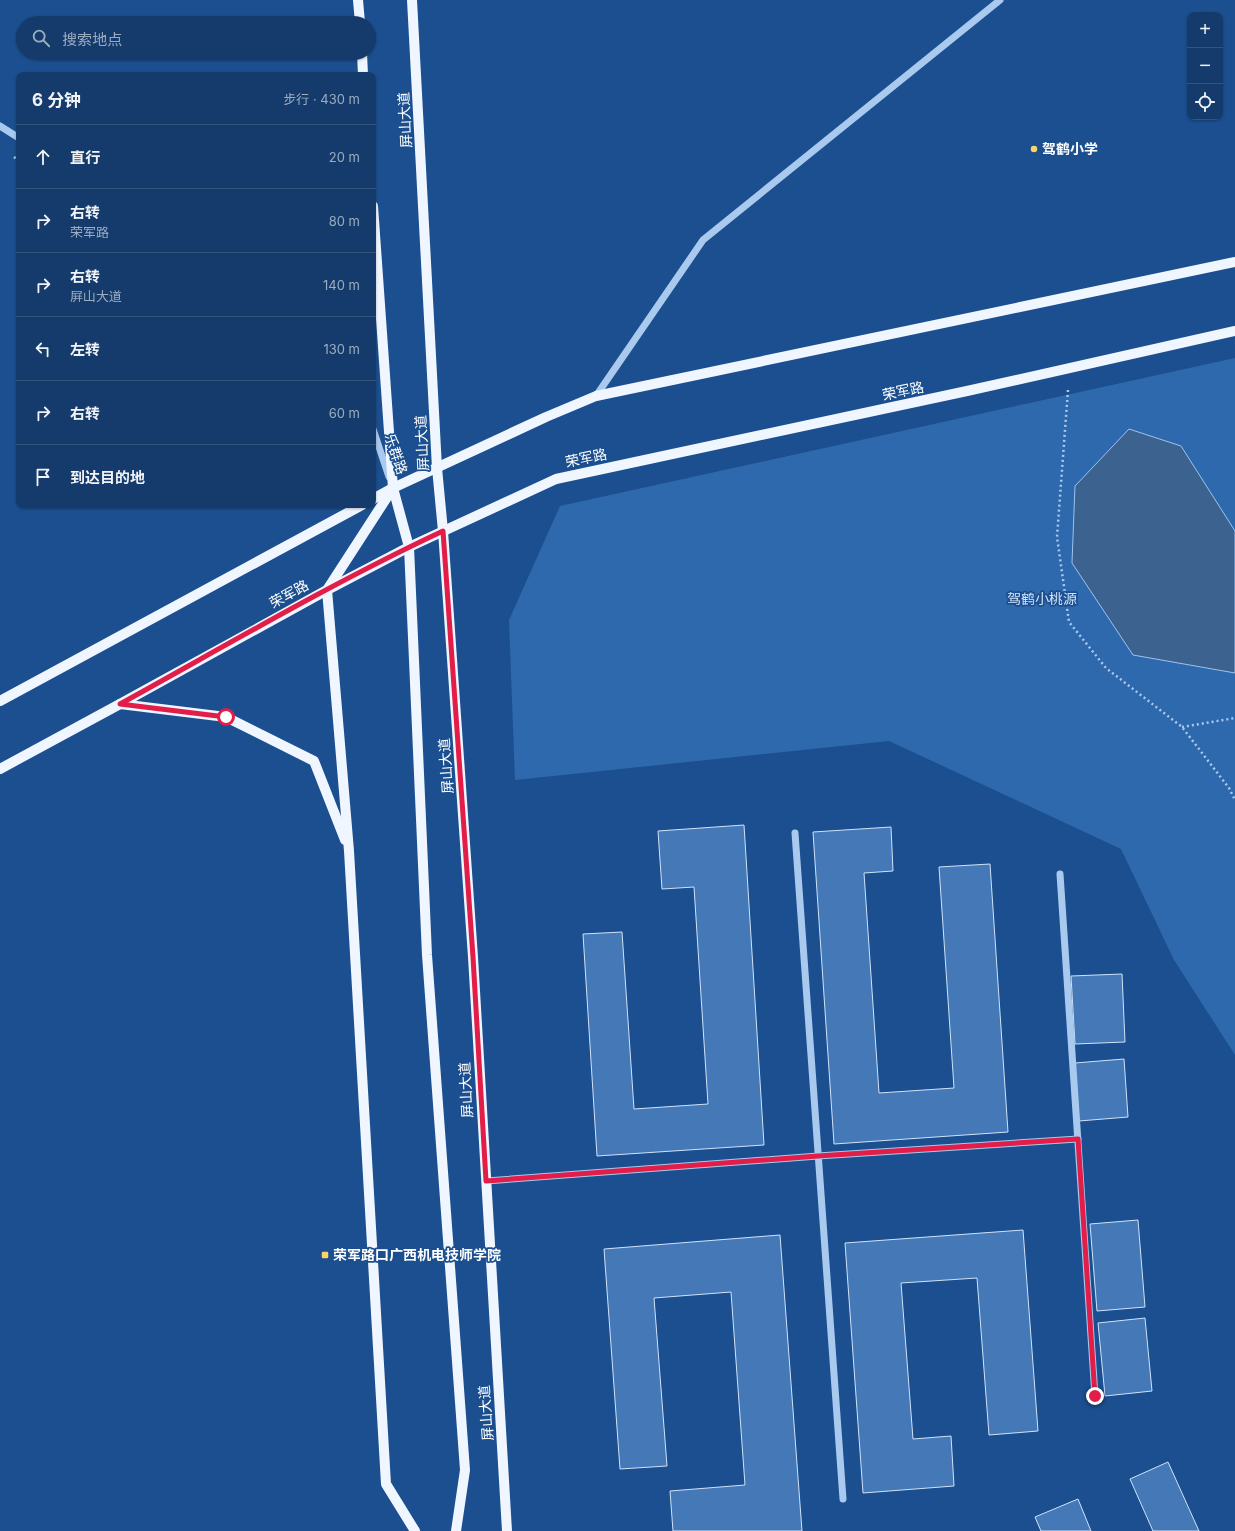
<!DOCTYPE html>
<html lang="zh">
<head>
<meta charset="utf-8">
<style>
	:root { --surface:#143b6b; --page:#1d4271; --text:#f1f3f6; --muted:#9dadc1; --line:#33557e }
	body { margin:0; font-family:Inter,"Noto Sans SC",sans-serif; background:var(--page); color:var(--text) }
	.controls { position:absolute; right:12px; top:12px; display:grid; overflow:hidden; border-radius:8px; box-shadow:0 1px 3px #0004 }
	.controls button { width:36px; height:36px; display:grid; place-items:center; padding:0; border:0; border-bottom:1px solid var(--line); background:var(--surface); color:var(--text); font:20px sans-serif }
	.stop { position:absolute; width:12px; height:12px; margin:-9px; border:3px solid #e11d48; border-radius:50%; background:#fff }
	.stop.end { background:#e11d48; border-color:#fff; box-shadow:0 1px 4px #0008 }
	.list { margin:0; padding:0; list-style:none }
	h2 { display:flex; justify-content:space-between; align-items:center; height:52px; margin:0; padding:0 16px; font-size:17px }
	h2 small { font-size:13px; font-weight:400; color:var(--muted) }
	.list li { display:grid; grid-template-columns:26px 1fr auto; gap:12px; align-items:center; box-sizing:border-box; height:64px; padding:0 16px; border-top:1px solid var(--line) }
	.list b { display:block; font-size:15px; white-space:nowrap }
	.list p { margin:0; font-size:13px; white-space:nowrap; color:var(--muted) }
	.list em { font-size:13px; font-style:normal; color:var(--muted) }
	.icon { flex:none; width:22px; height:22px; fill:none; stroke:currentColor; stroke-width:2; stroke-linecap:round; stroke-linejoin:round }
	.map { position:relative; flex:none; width:1235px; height:1531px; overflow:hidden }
	.search { position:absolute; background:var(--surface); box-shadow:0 1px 3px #0004; left:16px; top:16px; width:360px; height:44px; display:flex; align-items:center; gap:10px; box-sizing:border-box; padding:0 14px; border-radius:22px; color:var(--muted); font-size:15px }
	.panel { position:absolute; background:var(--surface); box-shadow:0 1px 3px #0004; left:16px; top:72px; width:360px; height:436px; border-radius:8px }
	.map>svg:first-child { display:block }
	.green { fill:#2e69ad }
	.water { fill:#3c6290; stroke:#9cc4f0 }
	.building { fill:#4478b7; stroke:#cfe3fa }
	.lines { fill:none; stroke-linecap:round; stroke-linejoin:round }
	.path { stroke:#a9c9ee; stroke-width:2.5; stroke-dasharray:2 3; stroke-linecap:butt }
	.minor { stroke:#a9c9ee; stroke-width:7 }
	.major { stroke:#f0f6ff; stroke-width:10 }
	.route { stroke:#e11d48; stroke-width:5 }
	.poi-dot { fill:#ffd166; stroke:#1b4f8f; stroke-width:1.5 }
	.labels { text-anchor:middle; stroke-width:3.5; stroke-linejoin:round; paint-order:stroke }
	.street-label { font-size:14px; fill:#fff; stroke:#1b4f8f }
	.poi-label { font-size:14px; font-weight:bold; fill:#fff; stroke:#1b4f8f; text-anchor:start }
	.park-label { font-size:14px; fill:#cfe3fa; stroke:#1b4f8f }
</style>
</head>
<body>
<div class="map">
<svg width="1235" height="1531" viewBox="0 0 1235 1531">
	<rect width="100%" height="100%" fill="#1b4f8f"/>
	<path class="green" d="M1235,358V1055L1174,960L1121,849L889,741L515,780L509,620L560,506Z"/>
	<path class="water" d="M1129,429L1181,446L1235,531V673L1133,655L1072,563L1075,486Z"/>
	<g class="building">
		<path d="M744,825L764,1145L597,1156L583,934L622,932L634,1109L708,1104L694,887L662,889L658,831Z"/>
		<path d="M891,827L893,871L864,873L879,1093L954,1088L939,867L990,864L1008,1132L834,1144L813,832Z"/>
		<path d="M1122,974L1125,1042L1075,1044L1071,976Z"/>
		<path d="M1124,1059L1128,1117L1079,1121L1075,1063Z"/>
		<path d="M1138,1220L1145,1307L1097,1311L1090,1224Z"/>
		<path d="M1023,1230L1038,1431L989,1435L977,1278L901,1283L913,1439L951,1436L954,1486L863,1493L845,1243Z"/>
		<path d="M780,1235L802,1531H673L670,1491L745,1485L731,1292L654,1298L667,1466L620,1469L604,1249Z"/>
		<path d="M1145,1318L1152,1391L1105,1396L1098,1323Z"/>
		<path d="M1168,1462L1199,1531H1153L1130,1479Z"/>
		<path d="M1078,1499L1091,1531H1041L1035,1517Z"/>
	</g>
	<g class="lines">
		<g class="path">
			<path d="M14,157L19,161"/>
			<path d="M1068,390L1057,537L1069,622L1106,668L1182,727L1229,788L1235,800"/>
			<path d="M1182,727L1235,718"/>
		</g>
		<g class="minor">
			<path d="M0,126L19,138"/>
			<path d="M596,396L703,240L1000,0"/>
			<path d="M373,429L389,477"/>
			<path d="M795,833L843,1499"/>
			<path d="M1060,874L1095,1396"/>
			<path d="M486,1181L818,1156L1078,1139"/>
		</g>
		<g class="major">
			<path d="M358,0L360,23"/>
			<path d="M412,0L437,468L443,531L473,957L507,1531"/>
			<path d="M362,53L363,75"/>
			<path d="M373,206L393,488L409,547L427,955L465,1470L456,1531"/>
			<path d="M393,488L327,590L349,851L386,1484L415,1531"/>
			<path d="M373,499L393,488L546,417L596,396L1235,262"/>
			<path d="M0,701L362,505"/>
			<path d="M120,704L226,717L314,761L345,840"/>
			<path d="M0,769L120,704L327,590L409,547L556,479L967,391L1235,331"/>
		</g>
	</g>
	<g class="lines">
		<path class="route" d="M226,717L120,704C227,645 332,583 443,531L473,957L486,1181L818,1156L1078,1139L1095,1396"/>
	</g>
	<g class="poi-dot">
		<circle cx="1034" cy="149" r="4"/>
		<rect x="321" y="1251" width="8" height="8" rx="2"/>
	</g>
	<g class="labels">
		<g class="street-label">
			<text transform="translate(405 120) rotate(-93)" y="5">屏山大道</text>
			<text transform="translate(903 391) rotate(-12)" y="5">荣军路</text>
			<text transform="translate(422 443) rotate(-93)" y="5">屏山大道</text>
			<text transform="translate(396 454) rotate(71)" y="5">乐群路</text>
			<text transform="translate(586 458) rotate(-12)" y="5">荣军路</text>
			<text transform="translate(289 594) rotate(-29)" y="5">荣军路</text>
			<text transform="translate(446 766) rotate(-94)" y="5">屏山大道</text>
			<text transform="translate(466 1090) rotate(-93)" y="5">屏山大道</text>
			<text transform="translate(486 1413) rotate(-94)" y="5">屏山大道</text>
		</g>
		<g class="poi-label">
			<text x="1042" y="154">驾鹤小学</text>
			<text x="333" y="1260">荣军路口广西机电技师学院</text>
		</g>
		<g class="park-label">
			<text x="1042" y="604">驾鹤小桃源</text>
		</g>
	</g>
</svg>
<div class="controls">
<button>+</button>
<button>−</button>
<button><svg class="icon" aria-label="locate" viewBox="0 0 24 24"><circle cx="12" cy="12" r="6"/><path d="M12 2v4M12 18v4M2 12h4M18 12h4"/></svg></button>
</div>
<div class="stop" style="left:226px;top:717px"></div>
<div class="stop end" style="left:1095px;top:1396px"></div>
<div class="search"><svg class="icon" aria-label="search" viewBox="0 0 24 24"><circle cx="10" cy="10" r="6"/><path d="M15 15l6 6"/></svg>搜索地点</div>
<section class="panel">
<h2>6 分钟<small>步行 · 430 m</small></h2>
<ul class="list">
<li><svg class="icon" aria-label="ahead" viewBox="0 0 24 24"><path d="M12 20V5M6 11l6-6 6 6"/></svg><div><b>直行</b></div><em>20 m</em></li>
<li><svg class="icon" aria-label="right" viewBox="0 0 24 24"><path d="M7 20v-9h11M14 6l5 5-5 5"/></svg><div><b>右转</b><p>荣军路</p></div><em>80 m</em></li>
<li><svg class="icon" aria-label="right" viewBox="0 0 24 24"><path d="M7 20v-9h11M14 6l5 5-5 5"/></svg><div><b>右转</b><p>屏山大道</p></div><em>140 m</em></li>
<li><svg class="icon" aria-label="left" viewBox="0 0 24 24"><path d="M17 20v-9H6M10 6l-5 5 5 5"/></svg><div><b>左转</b></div><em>130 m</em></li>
<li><svg class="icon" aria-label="right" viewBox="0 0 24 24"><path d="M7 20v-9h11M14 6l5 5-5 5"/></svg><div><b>右转</b></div><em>60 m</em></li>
<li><svg class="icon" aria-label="arrive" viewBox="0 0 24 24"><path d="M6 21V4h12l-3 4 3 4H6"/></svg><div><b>到达目的地</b></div></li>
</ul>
</section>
</div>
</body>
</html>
